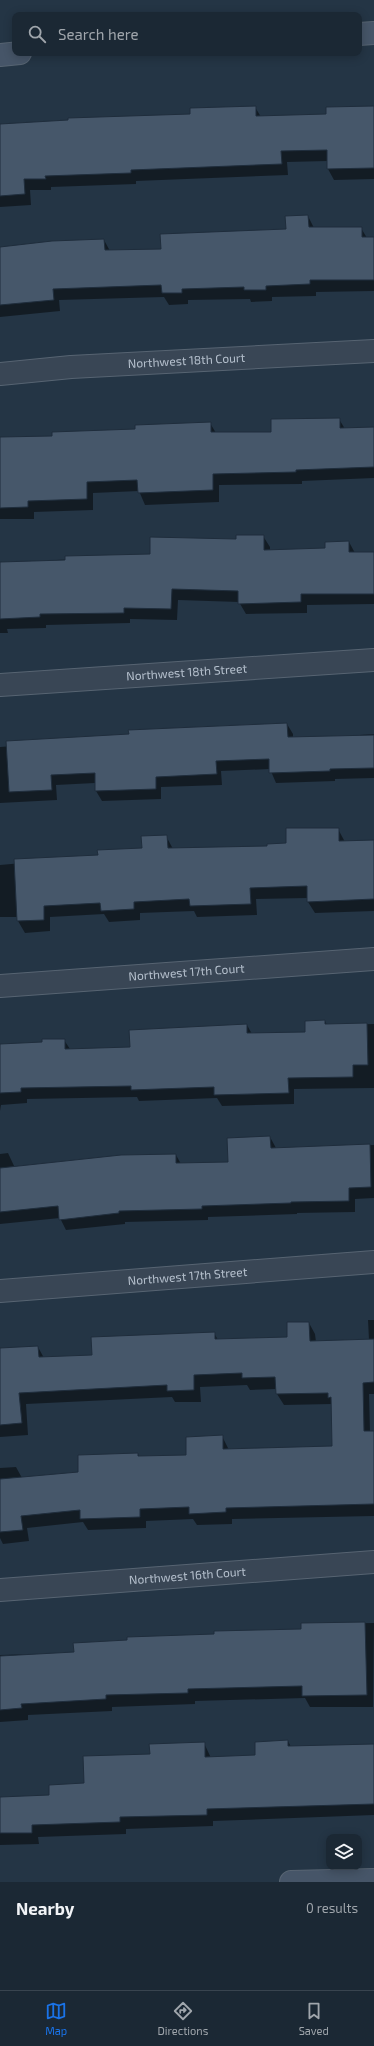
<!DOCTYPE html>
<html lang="en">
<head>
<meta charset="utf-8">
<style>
	:root { --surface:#1b2834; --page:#283440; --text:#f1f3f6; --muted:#a0a6ac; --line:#39444f; --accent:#1a73e8 }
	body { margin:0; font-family:"Exo 2",sans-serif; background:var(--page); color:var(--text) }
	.controls { position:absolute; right:12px; bottom:12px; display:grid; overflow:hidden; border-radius:8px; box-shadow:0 2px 10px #0003 }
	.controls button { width:36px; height:36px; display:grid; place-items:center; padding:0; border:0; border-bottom:1px solid var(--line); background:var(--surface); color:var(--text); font:20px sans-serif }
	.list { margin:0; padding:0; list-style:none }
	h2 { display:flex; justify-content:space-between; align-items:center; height:52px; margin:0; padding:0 16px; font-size:17px }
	h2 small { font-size:13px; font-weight:400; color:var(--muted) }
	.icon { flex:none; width:22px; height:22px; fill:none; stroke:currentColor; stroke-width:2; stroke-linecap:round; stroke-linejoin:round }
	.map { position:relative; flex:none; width:374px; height:1882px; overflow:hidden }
	.search { position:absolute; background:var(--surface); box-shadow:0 2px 10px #0003; left:12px; right:12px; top:12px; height:44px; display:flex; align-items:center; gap:10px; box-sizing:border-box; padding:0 14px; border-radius:8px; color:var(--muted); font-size:15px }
	.sheet { height:108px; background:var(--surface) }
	nav { display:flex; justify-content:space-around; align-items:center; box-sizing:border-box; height:56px; border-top:1px solid var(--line); background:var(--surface); font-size:11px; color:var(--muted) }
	nav a { display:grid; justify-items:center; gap:2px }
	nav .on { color:var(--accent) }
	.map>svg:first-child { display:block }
	.shadow { fill:#0007 }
	.building { fill:#46576a; stroke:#1f2d3c }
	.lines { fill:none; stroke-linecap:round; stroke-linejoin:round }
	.street-casing { stroke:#576472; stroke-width:24 }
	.secondary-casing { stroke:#576472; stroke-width:24 }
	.street { stroke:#394655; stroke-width:22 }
	.secondary { stroke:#465568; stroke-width:22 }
	.labels { text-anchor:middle; stroke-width:3; stroke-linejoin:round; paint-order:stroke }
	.street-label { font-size:12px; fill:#b6c1ce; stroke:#1d2b3a }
</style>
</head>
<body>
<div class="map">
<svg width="374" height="1882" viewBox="0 0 374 1882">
	<rect width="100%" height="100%" fill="#243545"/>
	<g class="shadow">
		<path d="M255,107L261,117L327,115L374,107V179L334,180L328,169V161L287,162L288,175L136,181V184L51,187V190H30L31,205L0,207V125L191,115Z"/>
		<path d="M308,216L314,228H361L367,238H374V291L316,292V296L272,297V301L251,302L250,299L188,300V304L169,305L164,297L59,300L60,311L0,317V248L104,240L110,251L162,249L287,230Z"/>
		<path d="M339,419L345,429L374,428V478L302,481V484L219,485V502L145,505L139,491L93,493V510L34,512V519H0V438L53,437L210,423L216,433H272Z"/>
		<path d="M263,536L270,547V551L326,549L349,542L355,553H374V604L307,605V613L246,614L239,602L178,600L177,620L130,619V623L46,625V628L7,629L8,633H0V563L151,555Z"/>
		<path d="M287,724L293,734V738L360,737V735L374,734V778L335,779V781L276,783L270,769L221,771L222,785L161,787V799L102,801L96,791L95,783L56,785L57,800L0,803V747Z"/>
		<path d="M338,829L345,842L374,841V911L315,913L308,902V898L256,899L257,915L197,917L194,911L140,913V920L109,922L104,914L50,917V931L25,933L18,921V917H0V865L99,856L143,849L166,836L173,849L268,847L287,844Z"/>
		<path d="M325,1021L327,1025L374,1024V1088L294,1089V1104L222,1106L217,1098L139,1101L137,1097L27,1099V1103L1,1105L0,1111V1045L43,1043L64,1040L70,1049L131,1048L247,1025L252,1034L306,1033Z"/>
		<path d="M270,1137L276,1148L374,1145V1198L355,1199V1212L297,1213V1214L208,1217V1220L125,1222V1224L66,1230L60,1218L0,1224V1154L8,1153L15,1168L176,1155L181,1164L229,1163Z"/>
		<path d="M368,1320H374V1394H369L370,1432H374V1516L232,1519V1524L197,1525L193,1519L146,1521V1528L88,1530L83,1522L27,1528L29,1541L3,1544L0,1538V1468L16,1467L22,1478L79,1472L138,1454L139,1457L187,1456L222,1436L229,1450L333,1447L332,1404L284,1405L277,1394V1389L250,1390L247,1385L200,1387L201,1402H175L172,1397L26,1404L28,1435L0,1437V1350L38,1347L44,1358L93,1356L214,1333L218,1340L288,1338L309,1323L315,1334L316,1342L369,1340Z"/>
		<path d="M374,1623L373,1707H310L305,1698L195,1701V1704L112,1707V1711L28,1715V1720L0,1722V1655L75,1653L215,1635L302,1630V1624Z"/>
		<path d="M288,1741L291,1747L374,1745V1815L213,1821V1826L126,1829V1834L38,1837L39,1844L0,1845V1798L50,1796L85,1784L151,1755L204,1743L211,1758L256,1756Z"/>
	</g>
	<g class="building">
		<path d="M256,106V116L326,114V107L374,106V168L327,169V150L281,151L282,164L131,170V173L45,176L46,179H24L25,194L0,196V124L68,120V118L190,114V108Z"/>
		<path d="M308,215L309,227H362V237H374V280H310V284L266,286V290H244V287L182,289V293H162L161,285L53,289L54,300L0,305V247L52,241L104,239L105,250L161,249L160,234L286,229L285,216Z"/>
		<path d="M340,418V428L374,427V467L296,470V472L213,474V490L138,493L137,480L87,482V499L28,501V507L0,508V437L52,436V432L135,429V425L211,422V432H271V419Z"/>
		<path d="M236,535H264V550L325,548V542L349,541V552H374V594H301V602L238,604V591L172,589L171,609L124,608V613L40,614V617L0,619V562L65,560V556L150,554V537L236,539Z"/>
		<path d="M287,723L288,737L374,735V768L330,769V771L269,773V759L216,761L217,774L156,777V789L95,791V773L51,775L52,790L9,792L6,741L129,734L128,730Z"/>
		<path d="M286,828H339V841L374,840V899L307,902V886L250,888L251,904L190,906L189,899L134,902V909L101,911L100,903L44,906V920L17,921L14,859L98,855L97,850L142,848L141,836L167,835L168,848L267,846V844L286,843Z"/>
		<path d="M325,1020V1024L367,1023L368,1065H353V1077L288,1078L289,1093L214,1095V1087L131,1090V1086L21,1088V1092L0,1093V1044L42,1042V1039H65V1049L130,1047L129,1030L247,1024V1033L305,1032V1021Z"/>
		<path d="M270,1136L271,1148L370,1144L371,1187L349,1188V1201L291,1202V1203L202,1206V1209L119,1211V1213L59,1220L58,1206L0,1212V1168L121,1155L176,1154V1163L228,1162L227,1138Z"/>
		<path d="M287,1322H309L310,1341L374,1339V1382L363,1383L364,1431H374V1504L226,1508V1512L189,1514V1507L140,1509V1517L80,1519V1510L21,1516L23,1530L0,1532V1479L78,1472V1455L138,1453V1456L186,1455V1437L223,1435V1449L332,1446L331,1397L328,1398V1393L276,1394L275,1377L242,1378V1373L194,1375V1390L167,1391V1385L19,1393L22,1423L0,1425V1348L38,1346L39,1357L92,1355L91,1337L215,1332V1339L287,1337Z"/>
		<path d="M365,1622L367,1695L302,1696V1686L188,1689V1693L106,1695V1699L21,1704L22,1708L0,1710V1656L74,1652L73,1643L127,1640V1637L214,1634V1631L301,1629V1623Z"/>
		<path d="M288,1740V1746L374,1744V1804L207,1809V1815L120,1817V1822L32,1825V1833H0V1797L49,1795V1785L84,1783L83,1756L150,1754L149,1744L205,1742V1757L255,1755V1742Z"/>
	</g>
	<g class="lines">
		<g class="street-casing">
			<g id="street">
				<path id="s1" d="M0,374L71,367L374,351"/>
				<path id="s2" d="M0,685L374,660"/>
				<path id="s3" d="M0,986L374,959"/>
				<path id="s4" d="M0,1291L374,1262"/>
				<path id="s5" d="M0,1590L374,1562"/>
			</g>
		</g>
		<g class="secondary-casing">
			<g id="secondary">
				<path d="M359,34L374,33"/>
				<path d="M0,55L20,53"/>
				<path d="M291,1882L374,1880"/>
			</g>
		</g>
		<use href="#street" class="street"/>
		<use href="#secondary" class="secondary"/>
	</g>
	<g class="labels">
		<g class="street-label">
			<text dy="4" stroke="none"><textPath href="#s1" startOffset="187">Northwest 18th Court</textPath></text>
			<text dy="4" stroke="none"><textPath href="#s2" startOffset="187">Northwest 18th Street</textPath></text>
			<text dy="4" stroke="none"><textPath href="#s3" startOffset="187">Northwest 17th Court</textPath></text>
			<text dy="4" stroke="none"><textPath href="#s4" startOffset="188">Northwest 17th Street</textPath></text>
			<text dy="4" stroke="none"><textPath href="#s5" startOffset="188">Northwest 16th Court</textPath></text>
		</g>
	</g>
</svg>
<div class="controls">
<button><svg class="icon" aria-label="layers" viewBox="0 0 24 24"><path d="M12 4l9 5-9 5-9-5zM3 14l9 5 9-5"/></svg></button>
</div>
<div class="search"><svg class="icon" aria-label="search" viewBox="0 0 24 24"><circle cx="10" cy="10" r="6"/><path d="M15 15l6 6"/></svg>Search here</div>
</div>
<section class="sheet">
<h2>Nearby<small>0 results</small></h2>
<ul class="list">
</ul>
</section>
<nav>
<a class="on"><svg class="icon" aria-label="map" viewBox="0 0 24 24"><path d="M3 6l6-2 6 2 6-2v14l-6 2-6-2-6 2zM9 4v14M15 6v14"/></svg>Map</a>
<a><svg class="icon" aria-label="directions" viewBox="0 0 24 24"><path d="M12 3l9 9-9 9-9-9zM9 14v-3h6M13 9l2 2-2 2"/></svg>Directions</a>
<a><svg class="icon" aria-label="saved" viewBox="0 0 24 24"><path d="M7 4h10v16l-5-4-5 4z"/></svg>Saved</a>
</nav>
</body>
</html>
